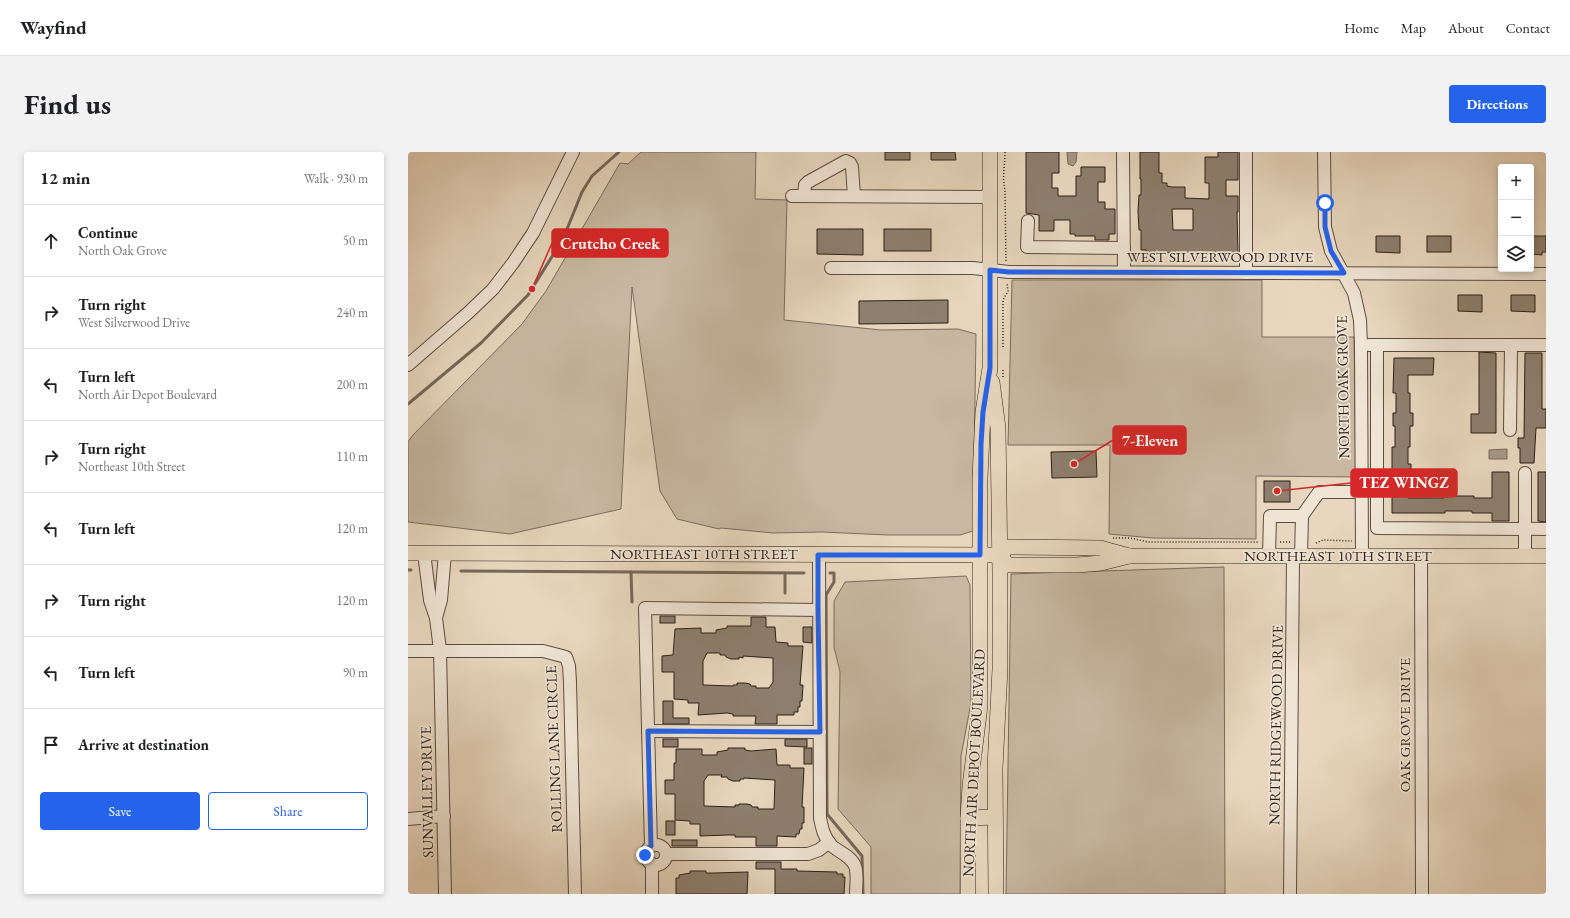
<!DOCTYPE html>
<html lang="en">
<head>
<meta charset="utf-8">
<style>
	:root { --surface:#fff; --page:#f2f2f2; --text:#202124; --muted:#757577; --line:#e0e0e0; --accent:#2563eb }
	body { margin:0; font-family:"EB Garamond",serif; background:var(--page); color:var(--text) }
	.controls { position:absolute; right:12px; top:12px; display:grid; overflow:hidden; border-radius:4px; box-shadow:0 2px 6px #0003 }
	.controls button { width:36px; height:36px; display:grid; place-items:center; padding:0; border:0; border-bottom:1px solid var(--line); background:var(--surface); color:var(--text); font:20px sans-serif }
	.stop { position:absolute; width:12px; height:12px; margin:-9px; border:3px solid #2563eb; border-radius:50%; background:#fff }
	.stop.end { background:#2563eb; border-color:#fff; box-shadow:0 1px 4px #0008 }
	.list { margin:0; padding:0; list-style:none }
	h2 { display:flex; justify-content:space-between; align-items:center; height:52px; margin:0; padding:0 16px; font-size:17px }
	h2 small { font-size:13px; font-weight:400; color:var(--muted) }
	.list li { display:grid; grid-template-columns:26px 1fr auto; gap:12px; align-items:center; box-sizing:border-box; height:72px; padding:0 16px; border-top:1px solid var(--line) }
	.list b { display:block; font-size:15px; white-space:nowrap }
	.list p { margin:0; font-size:13px; white-space:nowrap; color:var(--muted) }
	.list em { font-size:13px; font-style:normal; color:var(--muted) }
	.actions { display:flex; gap:8px; padding:12px 16px }
	.actions a { flex:1; padding:9px 0; border:1px solid var(--accent); border-radius:4px; text-align:center; font-size:14px; color:var(--accent) }
	.actions .main { background:var(--accent); color:#fff }
	.icon { flex:none; width:22px; height:22px; fill:none; stroke:currentColor; stroke-width:2; stroke-linecap:round; stroke-linejoin:round }
	.map { position:relative; flex:none; width:1138px; height:742px; overflow:hidden; border-radius:4px }
	header { display:flex; align-items:center; gap:24px; box-sizing:border-box; height:56px; padding:0 20px; background:var(--surface); border-bottom:1px solid var(--line) }
	header strong { font-size:19px }
	nav { display:flex; gap:22px; margin-inline-start:auto; font-size:14px }
	.intro { display:flex; align-items:center; justify-content:space-between; box-sizing:border-box; height:96px; padding:0 24px }
	h1 { margin:0; font-size:28px }
	.button { padding:10px 18px; border-radius:4px; background:var(--accent); color:#fff; font-size:14px; font-weight:700 }
	main { display:flex; gap:24px; padding:0 24px }
	aside { flex:1; background:var(--surface); border-radius:4px; box-shadow:0 2px 6px #0003 }
	.map>svg:first-child { display:block }
	.green { fill:#c8b8a2; stroke:#7a6c5e }
	.water { fill:#a89886; stroke:#76685a }
	.lines { fill:none; stroke-linecap:round; stroke-linejoin:round }
	.stream { stroke:#76685a; stroke-width:3 }
	.building { fill:#8e7f6f; stroke:#2c1f19; fill-rule:evenodd }
	.minor-casing { stroke:#5b4d42; stroke-width:14 }
	.major-casing { stroke:#2c1f19; stroke-width:16 }
	.path { stroke:#2c1f19; stroke-width:1.5; stroke-dasharray:1 2; stroke-linecap:butt }
	.minor { stroke:#f0e5d5; stroke-width:12 }
	.major { stroke:#e8d7be; stroke-width:15 }
	.route { stroke:#2563eb; stroke-width:5 }
	.labels { text-anchor:middle; stroke-width:3.5; stroke-linejoin:round; paint-order:stroke }
	.street-label { font-size:15px; fill:#2c1f19; stroke:#f0e5d5 }
	.leader { fill:none; stroke:#d62828; stroke-width:1.5 }
	.callout-dot { fill:#d62828; stroke:#f0e5d5; stroke-width:1.5 }
	.callout { fill:#d62828; stroke:#d62828; stroke-width:1.5 }
	.callout-label { font-size:16px; text-anchor:middle; font-weight:bold; fill:#fff }
</style>
</head>
<body>
<header>
<strong>Wayfind</strong>
<nav><a>Home</a><a>Map</a><a>About</a><a>Contact</a></nav>
</header>
<div class="intro"><h1>Find us</h1><a class="button">Directions</a></div>
<main>
<aside>
<h2>12 min<small>Walk · 930 m</small></h2>
<ul class="list">
<li><svg class="icon" aria-label="ahead" viewBox="0 0 24 24"><path d="M12 20V5M6 11l6-6 6 6"/></svg><div><b>Continue</b><p>North Oak Grove</p></div><em>50 m</em></li>
<li><svg class="icon" aria-label="right" viewBox="0 0 24 24"><path d="M7 20v-9h11M14 6l5 5-5 5"/></svg><div><b>Turn right</b><p>West Silverwood Drive</p></div><em>240 m</em></li>
<li><svg class="icon" aria-label="left" viewBox="0 0 24 24"><path d="M17 20v-9H6M10 6l-5 5 5 5"/></svg><div><b>Turn left</b><p>North Air Depot Boulevard</p></div><em>200 m</em></li>
<li><svg class="icon" aria-label="right" viewBox="0 0 24 24"><path d="M7 20v-9h11M14 6l5 5-5 5"/></svg><div><b>Turn right</b><p>Northeast 10th Street</p></div><em>110 m</em></li>
<li><svg class="icon" aria-label="left" viewBox="0 0 24 24"><path d="M17 20v-9H6M10 6l-5 5 5 5"/></svg><div><b>Turn left</b></div><em>120 m</em></li>
<li><svg class="icon" aria-label="right" viewBox="0 0 24 24"><path d="M7 20v-9h11M14 6l5 5-5 5"/></svg><div><b>Turn right</b></div><em>120 m</em></li>
<li><svg class="icon" aria-label="left" viewBox="0 0 24 24"><path d="M17 20v-9H6M10 6l-5 5 5 5"/></svg><div><b>Turn left</b></div><em>90 m</em></li>
<li><svg class="icon" aria-label="arrive" viewBox="0 0 24 24"><path d="M6 21V4h12l-3 4 3 4H6"/></svg><div><b>Arrive at destination</b></div></li>
</ul>
<div class="actions"><a class="main">Save</a><a>Share</a></div>
</aside>
<div class="map">
<svg width="1138" height="742" viewBox="0 0 1138 742">
	<rect width="100%" height="100%" fill="#e8d7be"/>
	<filter id="stains"><feTurbulence type="fractalNoise" baseFrequency=".005" numOctaves="4"/><feColorMatrix values="0 0 0 0 .2 0 0 0 0 .09 0 0 0 0 .02 0 0 0 .5 -.17"/></filter>
	<radialGradient id="worn" r=".72"><stop offset=".6" stop-color="#630" stop-opacity="0"/><stop offset="1" stop-color="#630" stop-opacity=".3"/></radialGradient>
	<g class="green">
		<path d="M233,0H348L347,47L379,48L376,168L473,178L550,177L568,182L565,379L552,383H480L414,380L365,381L313,376L311,377L269,367L252,339L224,135L213,357L102,382L0,370V290L5,283L114,172L138,139L212,11L220,12Z"/>
		<path d="M604,128H854V185H946L948,325L848,324V387L745,386L701,382L702,293H600Z"/>
		<path d="M816,415L817,742H598L603,422Z"/>
		<path d="M558,424L562,433L563,551L553,604L552,742H463V695L430,657L432,520L426,495V449L437,430Z"/>
	</g>
	<g class="water">
		<path d="M659,0H669L668,10L665,14L660,12Z"/>
		<path d="M1099,297V307H1081V298Z"/>
	</g>
	<g class="lines">
		<g class="stream">
			<path d="M0,252L73,191L120,143L155,87L174,40L184,24L211,0"/>
			<path d="M0,418H3"/>
			<path d="M53,419L396,421"/>
			<path d="M223,420L224,450"/>
			<path d="M422,421H426V430L418,443L419,662L454,704L455,742"/>
			<path d="M377,441V421"/>
		</g>
	</g>
	<g class="building">
		<rect x="477" y="0" width="25" height="8"/>
		<path d="M523,0H547L548,8H523Z"/>
		<path d="M618,0H651V21H644V36H650V44H668V24H673V15H697V30H690V50H697V57H707V82H701V88H687V84H667V82H662V68H646V79H631V63L618,61Z"/>
		<path d="M732,0H751V21H754V31H759V34L764,35H777V46L801,47V31H797V5H810V0H830V28H818V44H830V60H829L830,100L738,101V98H733V78H731L730,59L731,43H733V27H732ZM764,57H785V78H765Z"/>
		<path d="M409,77H455V103L409,102Z"/>
		<rect x="476" y="77" width="47" height="22"/>
		<path d="M968,84H992V101L968,100Z"/>
		<rect x="1019" y="84" width="24" height="16"/>
		<path d="M1123,84H1138V100H1134V103L1123,102Z"/>
		<path d="M1050,143H1074V160L1050,159Z"/>
		<path d="M1103,143H1127V160L1103,159Z"/>
		<path d="M540,148V171L451,172V149Z"/>
		<path d="M1071,200L1088,201V281H1063V262H1071Z"/>
		<path d="M1117,201H1134V257H1138V276H1128L1126,311H1112V296H1110V286H1116Z"/>
		<path d="M986,206H1026L1025,223H1000V241H1002V261H1005V274H1002V295H1000V312H1003V325H1000V346H1036V344H1066V346H1084V320H1101V369H1084V361H1064V359H1037V361H984V295H987V274H985V261H988V241H985Z"/>
		<path d="M688,299L689,325L644,326L643,300Z"/>
		<path d="M1130,320H1138V370L1130,369Z"/>
		<rect x="856" y="329" width="26" height="21"/>
		<rect x="252" y="464" width="15" height="7"/>
		<path d="M343,465H358V475H367L368,490L380,491V494H395L392,533H395L394,549H392V555H390V560H386V563H369V572H347L348,564H325V562L319,561L290,563L291,551H280V548L266,547V520H254V504L265,503L267,477L293,476V481H308V478L319,476V474H343ZM299,501H312V503H317L318,505L323,507H331V505L335,506V504L365,506V530L361,536H348V534H343L342,532L337,531H329V533H325V534L295,533V509Z"/>
		<path d="M395,475H404V491L395,490Z"/>
		<path d="M255,549H265V566H281V572H255Z"/>
		<rect x="255" y="587" width="15" height="8"/>
		<path d="M377,587H399V595L377,594Z"/>
		<path d="M320,596H337V598L343,599L368,597L369,613H382V616H396L394,655H396V671H394V677H392L391,682H388V685L369,684V694H348V685H327V683H320L292,684V672H282V669L267,668V642H257V628H266V611H268V597H294V603H309V600L320,598ZM300,623H314L313,625H319L320,627L325,629H332V627H336V626L367,628L366,657H350V655H344L343,653L339,652H331V653H327V655L296,654V629Z"/>
		<rect x="396" y="596" width="8" height="16"/>
		<rect x="258" y="669" width="9" height="14"/>
		<rect x="264" y="688" width="25" height="6"/>
		<path d="M348,710H373V717H389V719L429,720V722H435V725H437L436,742H367V717H348Z"/>
		<path d="M282,719H298V721H305L340,720L339,742H268V726H271V723L282,721Z"/>
	</g>
	<g class="lines">
		<g class="minor-casing">
			<g id="minor">
				<path d="M715,0L716,120"/>
				<path d="M916,0L917,75L923,99L946,141L952,168L953,193L954,404"/>
				<path d="M384,44L582,45"/>
				<path d="M396,44L397,33L400,30L438,9L442,11L444,15L446,44"/>
				<path d="M620,69L619,95L716,96"/>
				<path d="M423,116H565L601,120L1138,122"/>
				<path d="M838,121V0"/>
				<path d="M961,193H1138"/>
				<path d="M969,193V376L1138,377"/>
				<path d="M0,213L60,161L85,137L105,111L125,81L165,0"/>
				<path d="M1102,278L1103,193"/>
				<path d="M16,401L22,448L28,466L32,498L37,742"/>
				<path d="M411,403L412,666C414,676 416,686 424,694C431,700 443,704 447,714C450,722 448,734 448,742"/>
				<path d="M861,404L862,364H894"/>
				<path d="M893,404L894,364L911,340H953"/>
				<path d="M1013,404L1014,742"/>
				<path d="M1117,404V321"/>
				<path d="M28,466L33,448L37,401"/>
				<path d="M0,499H135L158,505L161,514L162,530L167,742"/>
				<path d="M240,579L412,580"/>
				<path d="M0,667L36,664"/>
				<circle cx="248" cy="703" r="10"/>
				<path d="M243,694L237,456L410,458"/>
				<path d="M258,702H400L411,698L421,690"/>
				<path d="M244,712V742"/>
				<path d="M882,742L885,404"/>
			</g>
		</g>
		<g class="major-casing">
			<g id="major">
				<path d="M584,230L590,276L592,420V517L587,616L588,742"/>
				<path d="M0,401L591,403L600,395L692,396L721,404"/>
				<path d="M591,403L600,413H669L693,411L721,404H1138"/>
				<path d="M560,666L587,665"/>
				<path d="M560,742V666L562,634L572,554V326L575,260L582,216V0"/>
			</g>
		</g>
		<g class="path">
			<path d="M597,0C597,13 594,26 597,38L598,110"/>
			<path d="M595,195V148L600,139L599,132"/>
			<path d="M595,225V217"/>
			<path d="M705,386H722L740,390H851"/>
			<path d="M872,390H882"/>
			<path d="M908,391L915,388L944,389"/>
		</g>
		<use href="#minor" class="minor"/>
		<use href="#major" class="major"/>
	</g>
	<g class="lines">
		<path class="route" d="M237,703L240,696L243,694L240,579L412,580L410,458V403H572L573,292L575,260L582,216V118L601,120L936,121L923,99L917,75V51"/>
	</g>
	<g class="labels">
		<g class="street-label">
			<text x="812" y="110">WEST SILVERWOOD DRIVE</text>
			<text transform="translate(935 235) rotate(-91)" y="5">NORTH OAK GROVE</text>
			<text x="296" y="407">NORTHEAST 10TH STREET</text>
			<text x="930" y="409">NORTHEAST 10TH STREET</text>
			<text transform="translate(868 573) rotate(-89)" y="5">NORTH RIDGEWOOD DRIVE</text>
			<text transform="translate(997 573) rotate(-90)" y="5">OAK GROVE DRIVE</text>
			<text transform="translate(146 597) rotate(-92)" y="5">ROLLING LANE CIRCLE</text>
			<text transform="translate(566 611) rotate(-87)" y="5">NORTH AIR DEPOT BOULEVARD</text>
			<text transform="translate(19 640) rotate(-91)" y="5">SUNVALLEY DRIVE</text>
		</g>
	</g>
	<path class="leader" d="M124 137L144 91M666 312L705 288M869 339L943 331"/>
	<g class="callout-dot">
		<circle cx="124" cy="137" r="4"/>
		<circle cx="666" cy="312" r="4"/>
		<circle cx="869" cy="339" r="4"/>
	</g>
	<g class="callout">
		<rect x="144" y="77" width="116" height="28" rx="4"/>
		<rect x="705" y="274" width="73" height="28" rx="4"/>
		<rect x="943" y="317" width="106" height="28" rx="4"/>
	</g>
	<g class="callout-label">
		<text x="202" y="97">Crutcho Creek</text>
		<text x="742" y="294">7-Eleven</text>
		<text x="996" y="336">TEZ WINGZ</text>
	</g>
	<rect width="100%" height="100%" filter="url(#stains)"/>
	<rect width="100%" height="100%" fill="url(#worn)"/>
</svg>
<div class="controls">
<button>+</button>
<button>−</button>
<button><svg class="icon" aria-label="layers" viewBox="0 0 24 24"><path d="M12 4l9 5-9 5-9-5zM3 14l9 5 9-5"/></svg></button>
</div>
<div class="stop" style="left:917px;top:51px"></div>
<div class="stop end" style="left:237px;top:703px"></div>
</div>
</main>
</body>
</html>
